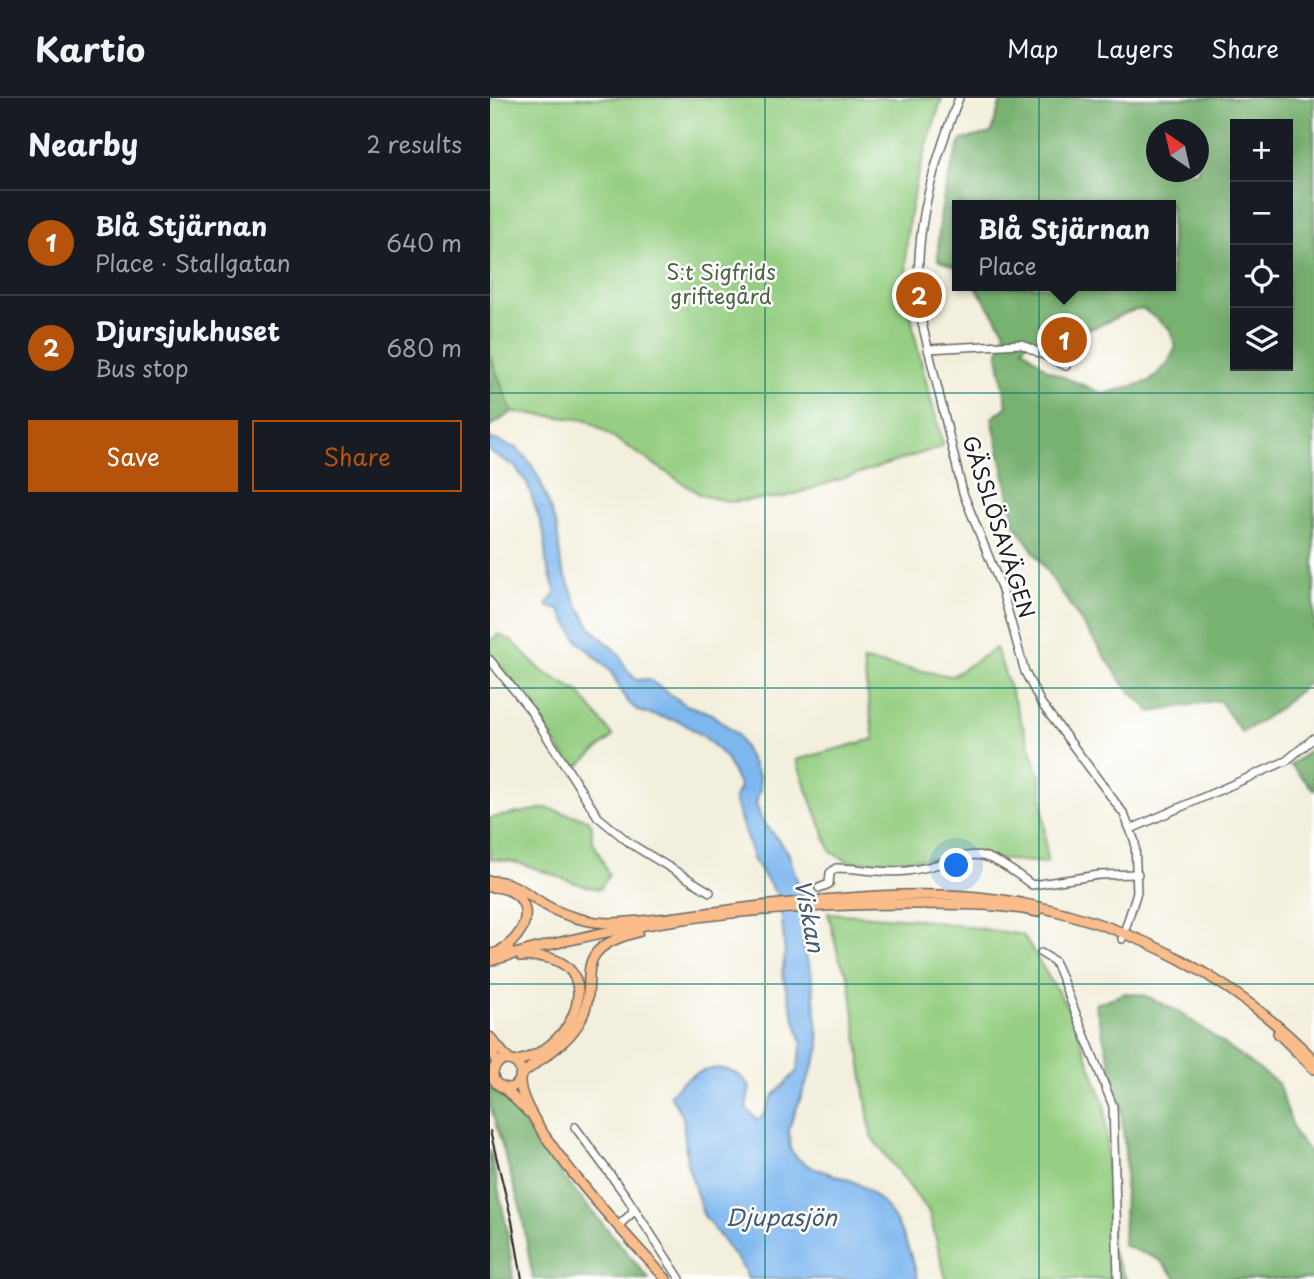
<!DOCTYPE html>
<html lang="en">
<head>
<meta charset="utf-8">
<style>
	:root { --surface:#171b24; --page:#242831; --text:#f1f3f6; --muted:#9ea1a6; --line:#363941; --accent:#b45309 }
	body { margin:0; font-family:"Playpen Sans",sans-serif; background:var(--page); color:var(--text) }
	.controls { position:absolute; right:21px; top:21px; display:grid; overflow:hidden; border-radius:0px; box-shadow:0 7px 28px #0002 }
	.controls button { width:63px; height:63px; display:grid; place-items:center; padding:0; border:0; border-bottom:2px solid var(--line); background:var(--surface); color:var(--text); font:35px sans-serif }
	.compass { position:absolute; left:656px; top:21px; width:63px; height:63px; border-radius:50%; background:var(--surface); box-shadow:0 7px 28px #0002; rotate:326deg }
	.you { position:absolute; left:467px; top:768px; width:24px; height:24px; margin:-18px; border:5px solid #fff; border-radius:50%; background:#1a73e8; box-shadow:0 0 0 10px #1a73e833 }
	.badge { display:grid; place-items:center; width:46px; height:46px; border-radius:50%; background:var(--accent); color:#fff; font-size:23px; font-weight:700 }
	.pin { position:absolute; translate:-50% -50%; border:4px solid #fff; box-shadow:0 2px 7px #0006 }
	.popup { position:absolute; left:462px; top:102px; width:224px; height:91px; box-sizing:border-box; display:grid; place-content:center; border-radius:0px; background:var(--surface); filter:drop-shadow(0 2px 5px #0005); font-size:23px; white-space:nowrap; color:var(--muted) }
	.popup b { font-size:26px; color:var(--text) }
	.popup::after { content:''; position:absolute; left:50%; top:100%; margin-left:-14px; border:14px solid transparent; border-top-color:var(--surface) }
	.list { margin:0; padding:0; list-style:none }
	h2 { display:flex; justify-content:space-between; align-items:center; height:91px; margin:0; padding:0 28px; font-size:30px }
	h2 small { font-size:23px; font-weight:400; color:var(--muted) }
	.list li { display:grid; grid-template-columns:46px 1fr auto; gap:21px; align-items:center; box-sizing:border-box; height:105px; padding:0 28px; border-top:2px solid var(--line) }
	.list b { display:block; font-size:26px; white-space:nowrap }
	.list p { margin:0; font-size:23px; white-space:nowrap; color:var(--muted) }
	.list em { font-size:23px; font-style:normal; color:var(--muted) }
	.actions { display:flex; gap:14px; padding:21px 28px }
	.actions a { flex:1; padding:16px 0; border:2px solid var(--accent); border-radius:0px; text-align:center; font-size:24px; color:var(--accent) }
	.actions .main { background:var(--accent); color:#fff }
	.icon { flex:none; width:38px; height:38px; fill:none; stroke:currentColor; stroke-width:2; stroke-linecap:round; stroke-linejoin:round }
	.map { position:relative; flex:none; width:824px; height:1181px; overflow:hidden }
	header { display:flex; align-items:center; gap:42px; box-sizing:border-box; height:98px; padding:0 35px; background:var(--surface); border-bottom:2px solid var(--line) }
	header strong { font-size:33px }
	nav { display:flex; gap:38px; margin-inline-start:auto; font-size:24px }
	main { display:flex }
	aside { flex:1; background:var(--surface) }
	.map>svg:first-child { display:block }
	.green { fill:#96cf83; stroke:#597650; stroke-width:2 }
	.forest { fill:#78b271; stroke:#4a6746; stroke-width:2; fill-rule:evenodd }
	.water { fill:#7eb7ee; stroke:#4d6a85; stroke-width:2 }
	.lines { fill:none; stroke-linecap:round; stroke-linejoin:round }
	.minor-casing { stroke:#676660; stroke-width:10 }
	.major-casing { stroke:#676660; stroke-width:12 }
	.minor { stroke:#fff; stroke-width:7 }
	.major { stroke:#f9bc8a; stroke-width:9 }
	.rail { stroke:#1c1c1c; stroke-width:2 }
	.grid { fill:none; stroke:#0f766e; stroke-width:2; stroke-opacity:0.55 }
	.labels { text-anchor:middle; stroke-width:5; stroke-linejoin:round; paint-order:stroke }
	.park-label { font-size:21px; fill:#4d6445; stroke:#fff }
	.street-label { font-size:21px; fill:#1c1c1c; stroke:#fff }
	.water-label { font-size:23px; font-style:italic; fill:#435a70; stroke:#fff }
</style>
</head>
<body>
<header>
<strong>Kartio</strong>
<nav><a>Map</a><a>Layers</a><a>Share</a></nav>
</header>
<main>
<aside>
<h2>Nearby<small>2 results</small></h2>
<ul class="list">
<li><span class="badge">1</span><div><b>Blå Stjärnan</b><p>Place · Stallgatan</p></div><em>640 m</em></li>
<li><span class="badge">2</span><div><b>Djursjukhuset</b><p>Bus stop</p></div><em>680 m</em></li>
</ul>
<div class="actions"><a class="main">Save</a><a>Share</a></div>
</aside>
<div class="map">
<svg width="824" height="1181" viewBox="0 0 824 1181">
	<rect width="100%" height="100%" fill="#fff"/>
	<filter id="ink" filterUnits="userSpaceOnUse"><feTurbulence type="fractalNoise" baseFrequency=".0143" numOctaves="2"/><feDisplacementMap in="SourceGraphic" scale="14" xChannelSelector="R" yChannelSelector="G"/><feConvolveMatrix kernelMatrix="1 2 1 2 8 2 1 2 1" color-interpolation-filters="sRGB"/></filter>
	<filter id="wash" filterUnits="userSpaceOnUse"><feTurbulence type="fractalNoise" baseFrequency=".00686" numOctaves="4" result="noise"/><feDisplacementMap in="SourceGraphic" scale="28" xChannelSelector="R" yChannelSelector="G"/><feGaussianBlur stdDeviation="1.57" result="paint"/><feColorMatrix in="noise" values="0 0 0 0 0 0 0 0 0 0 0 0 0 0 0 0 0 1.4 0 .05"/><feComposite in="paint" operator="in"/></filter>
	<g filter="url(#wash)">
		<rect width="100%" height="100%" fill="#f3efdd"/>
		<g class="green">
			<path d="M0,0H452C436,51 417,102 416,156C415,221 437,284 453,346L451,349L295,399L240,404L211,397L97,322L22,314L0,258Z"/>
			<path d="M9,536L23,544L52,573L89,594L123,638L84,672L33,597L0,555V543Z"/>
			<path d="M506,550L551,681L557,765L479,759L360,764L341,754L306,662L384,641L373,563L462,578Z"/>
			<path d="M56,710L97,721L102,727V741L119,777L110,791C71,785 45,763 0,761V720Z"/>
			<path d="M338,815L426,821L533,837L582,917L615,1008L621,1153L636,1181H456L439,1114L381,1038L359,880L349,860Z"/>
		</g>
		<g class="forest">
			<path d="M512,0H824V579L790,610L752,635L729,602L661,614L635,588L525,426L502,320L517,308L508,257L515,233L485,188H681V107H467V170L448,162C447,119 456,82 471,42L501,35ZM745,26H798V268H745ZM666,32H708V74H666ZM653,211L679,230L686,249L677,266L660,283L614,296L559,273L533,250L537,243H546L572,216L600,231C620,225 632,213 653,211Z"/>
			<path d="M0,258L22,314L0,329Z"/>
			<path d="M824,650V692L800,667Z"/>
			<path d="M636,895L654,897L690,914L788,985L806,1038L824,1059V1181H687L670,1162L633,1147L636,1065L631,1008L605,906Z"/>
			<path d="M0,989L16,1001L75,1081L159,1181H43L31,1112L0,1007Z"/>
			<path d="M0,1052L17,1131L23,1181H0Z"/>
		</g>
		<path class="water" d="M0,340L28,351L39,363L49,380L67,430L71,467L86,504L101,530L130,557L135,569L146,582L158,581L196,607L220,615L247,636L269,678L270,690L266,705L271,721L298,754L311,794L315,857L321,873L330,950L299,1030L300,1051C316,1076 346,1073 370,1087C405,1107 418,1145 428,1181H258L254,1171L213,1116L197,1065L193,1019L180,997C201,971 238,957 260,989L256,1010L267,1022L273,1018L283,998L307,973L312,946L292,876L295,857L290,801L264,763L244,701L250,689L236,660L217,641L191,624L148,613L137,603L120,572L88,543L70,512L58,509L57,505L66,496L56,463L54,435L37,385L24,368L0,354Z"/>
	</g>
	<g filter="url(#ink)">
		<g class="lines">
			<g class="minor-casing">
				<g id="minor">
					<path d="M469,0C440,74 420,145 432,225L473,395L511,489L535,574L551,605L634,716L645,744L647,794L632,841"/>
					<path d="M438,251L531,246L576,268"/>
					<path d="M0,562L40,612L108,719L141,746L220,794"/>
					<path d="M641,731L796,663L824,640"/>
					<path d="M329,790L339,786L340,775L346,770C370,770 393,776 417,773C485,763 477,737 542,787L609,777L648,776"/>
					<path d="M551,855L564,863L568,871L623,1008L628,1181"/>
					<path d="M85,1029L136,1098L190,1181"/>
					<path d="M128,1128L141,1116L143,1110"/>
				</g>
			</g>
			<g class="major-casing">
				<g id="major">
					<path d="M0,783C23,782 38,797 57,808C76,819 101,825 123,825C176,823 229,812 281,807C361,799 456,789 535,806C646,828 746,882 824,962"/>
					<path d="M0,789C44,789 46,831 11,852"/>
					<path d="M0,856L19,852"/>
					<path d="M0,863C138,822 287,805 430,806C468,807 510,805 547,814"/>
					<path d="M788,935L824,971"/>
					<path d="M0,939L19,962"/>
					<path d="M0,947L7,966"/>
					<circle cx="17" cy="976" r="14"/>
					<path d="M24,964C97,948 118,849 31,859"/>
					<path d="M30,978C49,961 73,949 87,928C116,884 71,854 148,834"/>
					<path d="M30,981C28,1026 144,1145 176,1181"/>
					<path d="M12,988L38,1014"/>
				</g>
			</g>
			<use href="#minor" class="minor"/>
			<use href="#major" class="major"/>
			<path class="rail" d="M0,1033L22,1123L32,1181"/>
		</g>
	</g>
	<path class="grid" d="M275,0V1181M549,0V1181M0,295H824M0,590H824M0,886H824"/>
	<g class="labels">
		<g class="park-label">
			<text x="231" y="182">S:t Sigfrids<tspan x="231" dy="24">griftegård</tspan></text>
		</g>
		<g class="street-label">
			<text transform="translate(508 429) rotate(72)" y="7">GÄSSLÖSAVÄGEN</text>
		</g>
		<g class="water-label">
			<text transform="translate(319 818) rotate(79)" y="8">Viskan</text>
			<text x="291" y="1128">Djupasjön</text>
		</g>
	</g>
</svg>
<div class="controls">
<button>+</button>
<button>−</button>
<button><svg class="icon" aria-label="locate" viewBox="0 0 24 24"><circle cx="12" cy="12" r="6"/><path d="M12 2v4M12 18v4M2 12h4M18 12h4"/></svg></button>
<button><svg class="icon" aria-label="layers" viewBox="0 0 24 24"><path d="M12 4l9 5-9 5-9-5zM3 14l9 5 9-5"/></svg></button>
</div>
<svg class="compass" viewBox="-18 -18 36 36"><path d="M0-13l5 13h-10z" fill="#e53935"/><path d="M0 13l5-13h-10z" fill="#9ea1a6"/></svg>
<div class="you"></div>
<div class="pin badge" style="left:574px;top:242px">1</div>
<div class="popup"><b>Blå Stjärnan</b>Place</div>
<div class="pin badge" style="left:429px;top:197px">2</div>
</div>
</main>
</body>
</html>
